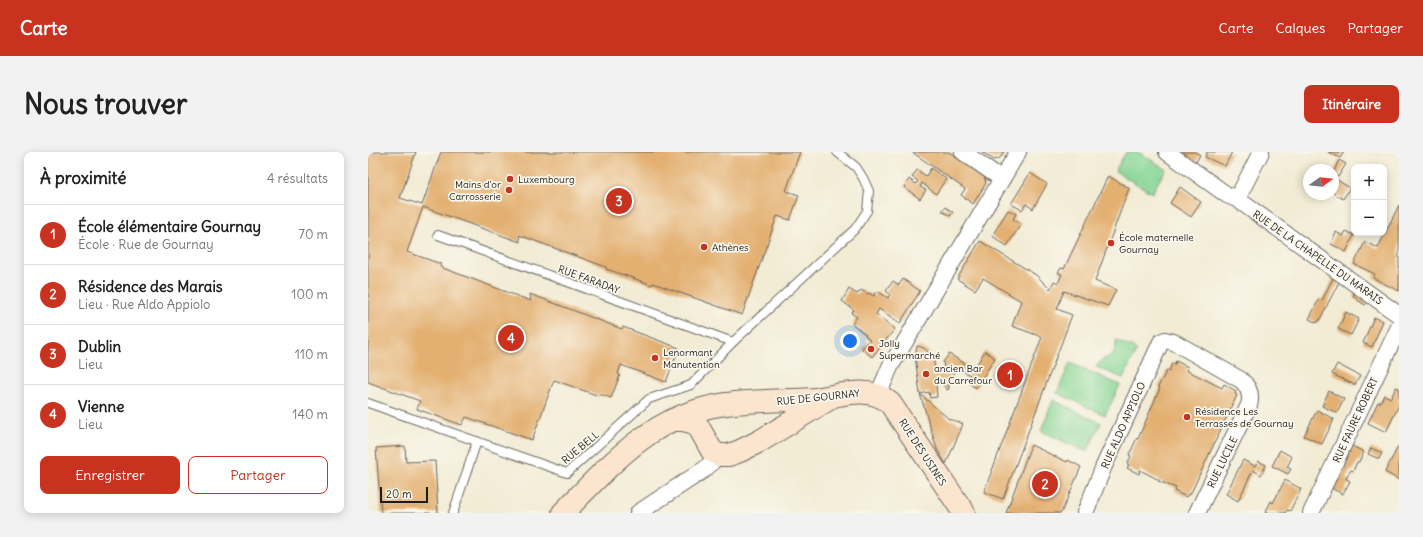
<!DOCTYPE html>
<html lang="fr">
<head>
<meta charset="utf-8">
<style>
	:root { --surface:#fff; --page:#f2f2f2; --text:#222; --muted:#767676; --line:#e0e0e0; --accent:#c8321e }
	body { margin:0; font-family:Delius,sans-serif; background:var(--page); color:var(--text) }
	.controls { position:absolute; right:12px; top:12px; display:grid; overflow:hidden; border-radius:8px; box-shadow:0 2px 10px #0003 }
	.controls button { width:36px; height:36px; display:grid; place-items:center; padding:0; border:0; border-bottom:1px solid var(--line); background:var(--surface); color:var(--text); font:20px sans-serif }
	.compass { position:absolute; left:935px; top:12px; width:36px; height:36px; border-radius:50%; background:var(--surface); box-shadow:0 2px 10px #0003; rotate:75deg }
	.scale { position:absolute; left:12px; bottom:10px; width:48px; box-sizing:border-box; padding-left:4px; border:2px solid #1c1c1c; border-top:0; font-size:11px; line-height:14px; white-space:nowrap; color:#1c1c1c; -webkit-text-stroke:3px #fbf7ec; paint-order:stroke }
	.you { position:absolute; left:482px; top:189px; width:14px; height:14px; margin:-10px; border:3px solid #fff; border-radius:50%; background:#1a73e8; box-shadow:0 0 0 6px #1a73e833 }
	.badge { display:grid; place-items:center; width:26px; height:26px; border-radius:50%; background:var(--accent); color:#fff; font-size:13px; font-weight:700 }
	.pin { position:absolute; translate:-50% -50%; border:2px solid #fff; box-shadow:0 1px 4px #0006 }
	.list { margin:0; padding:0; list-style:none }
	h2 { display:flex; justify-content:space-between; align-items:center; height:52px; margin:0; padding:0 16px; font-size:17px }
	h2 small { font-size:13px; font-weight:400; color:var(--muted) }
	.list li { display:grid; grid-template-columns:26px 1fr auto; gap:12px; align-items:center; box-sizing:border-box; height:60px; padding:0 16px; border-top:1px solid var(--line) }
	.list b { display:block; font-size:15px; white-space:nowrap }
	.list p { margin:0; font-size:13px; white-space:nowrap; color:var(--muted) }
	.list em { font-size:13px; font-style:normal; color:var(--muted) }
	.actions { display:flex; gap:8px; padding:12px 16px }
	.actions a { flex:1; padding:9px 0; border:1px solid var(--accent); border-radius:8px; text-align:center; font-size:14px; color:var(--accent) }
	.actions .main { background:var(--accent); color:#fff }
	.map { position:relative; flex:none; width:1031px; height:361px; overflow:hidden; border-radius:8px }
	header { display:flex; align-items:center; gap:24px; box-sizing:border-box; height:56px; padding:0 20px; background:var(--accent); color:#fff }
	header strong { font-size:19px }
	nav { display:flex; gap:22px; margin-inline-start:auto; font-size:14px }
	.intro { display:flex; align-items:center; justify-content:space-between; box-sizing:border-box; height:96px; padding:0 24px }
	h1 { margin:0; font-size:28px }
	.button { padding:10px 18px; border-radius:8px; background:var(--accent); color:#fff; font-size:14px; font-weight:700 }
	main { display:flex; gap:24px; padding:0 24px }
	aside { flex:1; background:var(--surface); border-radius:8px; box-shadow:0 2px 10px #0003 }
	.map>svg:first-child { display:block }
	.green { fill:#87d695; stroke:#527958 }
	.building { fill:#e3b072 }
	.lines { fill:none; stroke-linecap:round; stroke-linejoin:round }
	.lane-casing { stroke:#67655d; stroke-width:10 }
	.street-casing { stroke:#67655d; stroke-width:18 }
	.secondary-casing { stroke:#67655d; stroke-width:24 }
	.lane { stroke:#fff; stroke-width:8 }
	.street { stroke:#fff; stroke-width:16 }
	.secondary { stroke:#fce5cf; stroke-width:22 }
	.poi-dot { fill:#c8321e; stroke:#fbf7ec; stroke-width:1.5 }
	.labels { text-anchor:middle; stroke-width:3.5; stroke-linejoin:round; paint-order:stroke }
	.poi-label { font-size:10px; fill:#1c1c1c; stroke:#fbf7ec; text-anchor:start }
	.street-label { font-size:10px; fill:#1c1c1c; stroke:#fbf7ec }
</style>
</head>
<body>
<header>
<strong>Carte</strong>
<nav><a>Carte</a><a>Calques</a><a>Partager</a></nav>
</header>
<div class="intro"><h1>Nous trouver</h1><a class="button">Itinéraire</a></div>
<main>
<aside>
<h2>À proximité<small>4 résultats</small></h2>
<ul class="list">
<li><span class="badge">1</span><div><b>École élémentaire Gournay</b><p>École · Rue de Gournay</p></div><em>70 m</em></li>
<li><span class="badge">2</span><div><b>Résidence des Marais</b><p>Lieu · Rue Aldo Appiolo</p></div><em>100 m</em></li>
<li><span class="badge">3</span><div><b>Dublin</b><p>Lieu</p></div><em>110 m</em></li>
<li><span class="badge">4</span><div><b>Vienne</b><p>Lieu</p></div><em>140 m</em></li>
</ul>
<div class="actions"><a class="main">Enregistrer</a><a>Partager</a></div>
</aside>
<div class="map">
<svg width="1031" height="361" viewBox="0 0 1031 361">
	<rect width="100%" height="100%" fill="#fbf7ec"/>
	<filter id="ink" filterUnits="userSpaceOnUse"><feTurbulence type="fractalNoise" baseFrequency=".025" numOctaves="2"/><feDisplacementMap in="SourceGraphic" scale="8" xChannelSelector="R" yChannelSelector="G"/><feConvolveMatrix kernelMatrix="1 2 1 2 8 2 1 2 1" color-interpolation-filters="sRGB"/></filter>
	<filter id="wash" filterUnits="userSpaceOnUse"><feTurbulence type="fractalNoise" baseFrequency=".012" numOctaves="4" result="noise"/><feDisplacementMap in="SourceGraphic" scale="16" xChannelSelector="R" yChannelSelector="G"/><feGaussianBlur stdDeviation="0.9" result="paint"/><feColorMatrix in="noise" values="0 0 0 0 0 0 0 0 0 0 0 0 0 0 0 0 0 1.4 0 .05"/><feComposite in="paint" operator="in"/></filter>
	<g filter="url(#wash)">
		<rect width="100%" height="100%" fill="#f2ecd5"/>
		<g class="green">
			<path d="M758,0H770L798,17L784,41L747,19Z"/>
			<path d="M748,188L769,198L755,226L728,215C736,202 749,208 748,188Z"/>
			<path d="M702,211L752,233L737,263L689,241Z"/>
			<path d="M685,248L733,271L719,300L673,279Z"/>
		</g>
		<g id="blocks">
			<g class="building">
				<path d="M0,0H48L32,46L54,53L73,0H432L418,39L431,43L422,68L409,64L374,163L285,131L284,133L262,125L238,117V115L151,83L152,90L55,55L39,100L73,112L72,115L163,149L162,142L254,177L255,175L311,196L298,230L253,213L250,222L252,223L243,246L232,242L231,244L186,228L164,288L98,265L94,273L49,257L52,249L0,230Z"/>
				<path d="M544,0H581L616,24L618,31L605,52L593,43L597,37Z"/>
				<path d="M614,0H636L632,6L626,8Z"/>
				<path d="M812,0H827L832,3L828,10Z"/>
				<path d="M839,0H864L857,14L837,5Z"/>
				<path d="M960,0H976L972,6Z"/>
				<path d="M971,8L978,12L970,25L965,21Z"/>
				<path d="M563,16L578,27L568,42L554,31L552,35L558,38L552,47L536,35L541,27L548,32L550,29L544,25L549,18L558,24Z"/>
				<path d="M662,21L679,32L665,57L658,52L654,58L643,52Z"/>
				<path d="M740,24L761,36L727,129L748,138L740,154L696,139L689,157L704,163L635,347L616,340L674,185L644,174L653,149L615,126L607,138L589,127L612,89L668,123L682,137L686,129L690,131L691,129L694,122L690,121L693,116L696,117Z"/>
				<path d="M966,26L982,36L975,47L965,41Z"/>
				<path d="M812,35L833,50L823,65L802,51Z"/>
				<path d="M1031,53V139L1005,126L1007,122L986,112L997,90L1010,96Z"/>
				<path d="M577,55L585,60L582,64L574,59Z"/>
				<path d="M640,58L648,62L645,67L653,72L639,94L624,84Z"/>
				<path d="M978,79L986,83L978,100L963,92L968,80L975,84Z"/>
				<path d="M965,126L971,130L952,167L949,171L941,167L951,147L954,148Z"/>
				<path d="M535,127L552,139L532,171L511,157L508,162L527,177L504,205L494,197L502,188L497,184L498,183L484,172L489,165L483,161L486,158L474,149L481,137L489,142L493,138L500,142L501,141L506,144L509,139L520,146L522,142L518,139L525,129L531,133Z"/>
				<path d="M988,138L1001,147L997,153L985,145Z"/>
				<path d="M978,160L991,167L983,183L970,177Z"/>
				<path d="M1006,165L1015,169L1004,195L995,191Z"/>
				<path d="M549,194L556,196L565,204L567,217L576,216L575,210L581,202L606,217L617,199L627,206L608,236L597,229L602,223L589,216L580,229L581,237L579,238L573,230L568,231L569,245L562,246L561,240L552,242L547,204Z"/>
				<path d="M808,209L820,215L818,218L854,236L856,232L868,239L867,242L869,243L822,343L820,342L818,345L806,339L808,336L790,329L791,328L772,318L771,322L759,316L761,313L759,312L763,304L761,303L769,286L770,287L792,236L790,235L799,218L801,219L804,211L807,212Z"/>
				<path d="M969,212L992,224L987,233L964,222Z"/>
				<path d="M1028,235L1031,236V253L1018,280L1000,271L1010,250L1012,251L1016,243L1023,246Z"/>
				<path d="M961,239L976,247L969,261L954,254Z"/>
				<path d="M552,242L581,267L595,272L578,312L569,297Z"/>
				<path d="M949,258L966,267L954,292L936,284Z"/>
				<path d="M663,293L699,310L700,308L713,315L693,361H638Z"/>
				<path d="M1031,293V328L1017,320Z"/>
				<path d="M37,294L38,310L67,309L70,361H13L8,296Z"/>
				<path d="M984,294L996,300L991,310H989L985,319L983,318L981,321L978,327L982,329L975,342L963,336Z"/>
				<path d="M1003,296L1014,301L1011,307L1000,302Z"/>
				<path d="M912,298L924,305L919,315L923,317L920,322L904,314Z"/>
				<path d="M875,308L887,314L890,309L898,313L893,323L885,318L870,349L858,342Z"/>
				<path d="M917,328L933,337L922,359L919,358L917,361H897L903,349L905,351Z"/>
			</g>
		</g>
	</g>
	<g filter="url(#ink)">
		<use href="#blocks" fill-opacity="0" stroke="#67655d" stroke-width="1"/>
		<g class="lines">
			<g class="lane-casing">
				<g id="lane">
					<path d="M70,83L365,190"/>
					<path d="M0,251L199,321L281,247L323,233L365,190L487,77L499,59L501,39L495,26L488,15L469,0"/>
					<path d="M85,361L109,289"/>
				</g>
			</g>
			<g class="street-casing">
				<g id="street">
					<path d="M595,0L634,27"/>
					<path d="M799,0L859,43L869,47L1031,163"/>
					<path d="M869,47L893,0"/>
					<path d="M510,243L522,215L650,0"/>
					<path d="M270,361L337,317L344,310L348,301"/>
					<path d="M717,361L736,314L793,190L797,188L806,190L873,228C881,235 884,243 881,253L829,361"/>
					<path d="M943,361L1031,175"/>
				</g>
			</g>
			<g class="secondary-casing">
				<g id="secondary">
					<path d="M305,268H315L326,271L330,274L344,299L351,303H361L372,299L392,289L461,247"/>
					<path d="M195,361C241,314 283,264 352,253C383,248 415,249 446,247C472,244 500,232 522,251L596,361"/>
				</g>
			</g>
			<use href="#lane" class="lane"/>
			<use href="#street" class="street"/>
			<use href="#secondary" class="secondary"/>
		</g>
	</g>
	<g class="poi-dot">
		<circle cx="142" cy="27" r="4"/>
		<circle cx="141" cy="38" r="4"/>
		<circle cx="743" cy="91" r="4"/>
		<circle cx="336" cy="95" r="4"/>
		<circle cx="503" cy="197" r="4"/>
		<circle cx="287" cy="206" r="4"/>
		<circle cx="558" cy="222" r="4"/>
		<circle cx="819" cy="265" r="4"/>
	</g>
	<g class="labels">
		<g class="poi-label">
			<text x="150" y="31">Luxembourg</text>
			<text x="133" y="36" text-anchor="end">Mains d'or<tspan x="133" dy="12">Carrosserie</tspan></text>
			<text x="751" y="89">École maternelle<tspan x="751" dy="12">Gournay</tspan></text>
			<text x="344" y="99">Athènes</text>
			<text x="511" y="195">Jolly<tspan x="511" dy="12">Supermarché</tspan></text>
			<text x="295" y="204">Lenormant<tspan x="295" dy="12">Manutention</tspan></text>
			<text x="566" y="220">ancien Bar<tspan x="566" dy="12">du Carrefour</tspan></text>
			<text x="827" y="263">Résidence Les<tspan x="827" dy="12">Terrasses de Gournay</tspan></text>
		</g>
		<g class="street-label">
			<text transform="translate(950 105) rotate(35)" y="4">RUE DE LA CHAPELLE DU MARAIS</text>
			<text transform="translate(221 127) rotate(20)" y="4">RUE FARADAY</text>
			<text transform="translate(450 245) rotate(-6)" y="4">RUE DE GOURNAY</text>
			<text transform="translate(987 268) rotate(-65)" y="4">RUE FAURE ROBERT</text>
			<text transform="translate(755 273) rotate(-66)" y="4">RUE ALDO APPIOLO</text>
			<text transform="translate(212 295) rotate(-40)" y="4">RUE BELL</text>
			<text transform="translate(555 300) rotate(57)" y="4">RUE DES USINES</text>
			<text transform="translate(854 310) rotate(-64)" y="4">RUE LUCILE</text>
		</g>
	</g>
</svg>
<div class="controls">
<button>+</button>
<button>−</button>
</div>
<svg class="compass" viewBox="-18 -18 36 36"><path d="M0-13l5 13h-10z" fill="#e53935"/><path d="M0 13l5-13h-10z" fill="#767676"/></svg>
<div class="scale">20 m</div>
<div class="you"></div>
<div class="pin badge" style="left:642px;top:223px">1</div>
<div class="pin badge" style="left:677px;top:332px">2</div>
<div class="pin badge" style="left:251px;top:49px">3</div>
<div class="pin badge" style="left:143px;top:186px">4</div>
</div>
</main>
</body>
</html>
